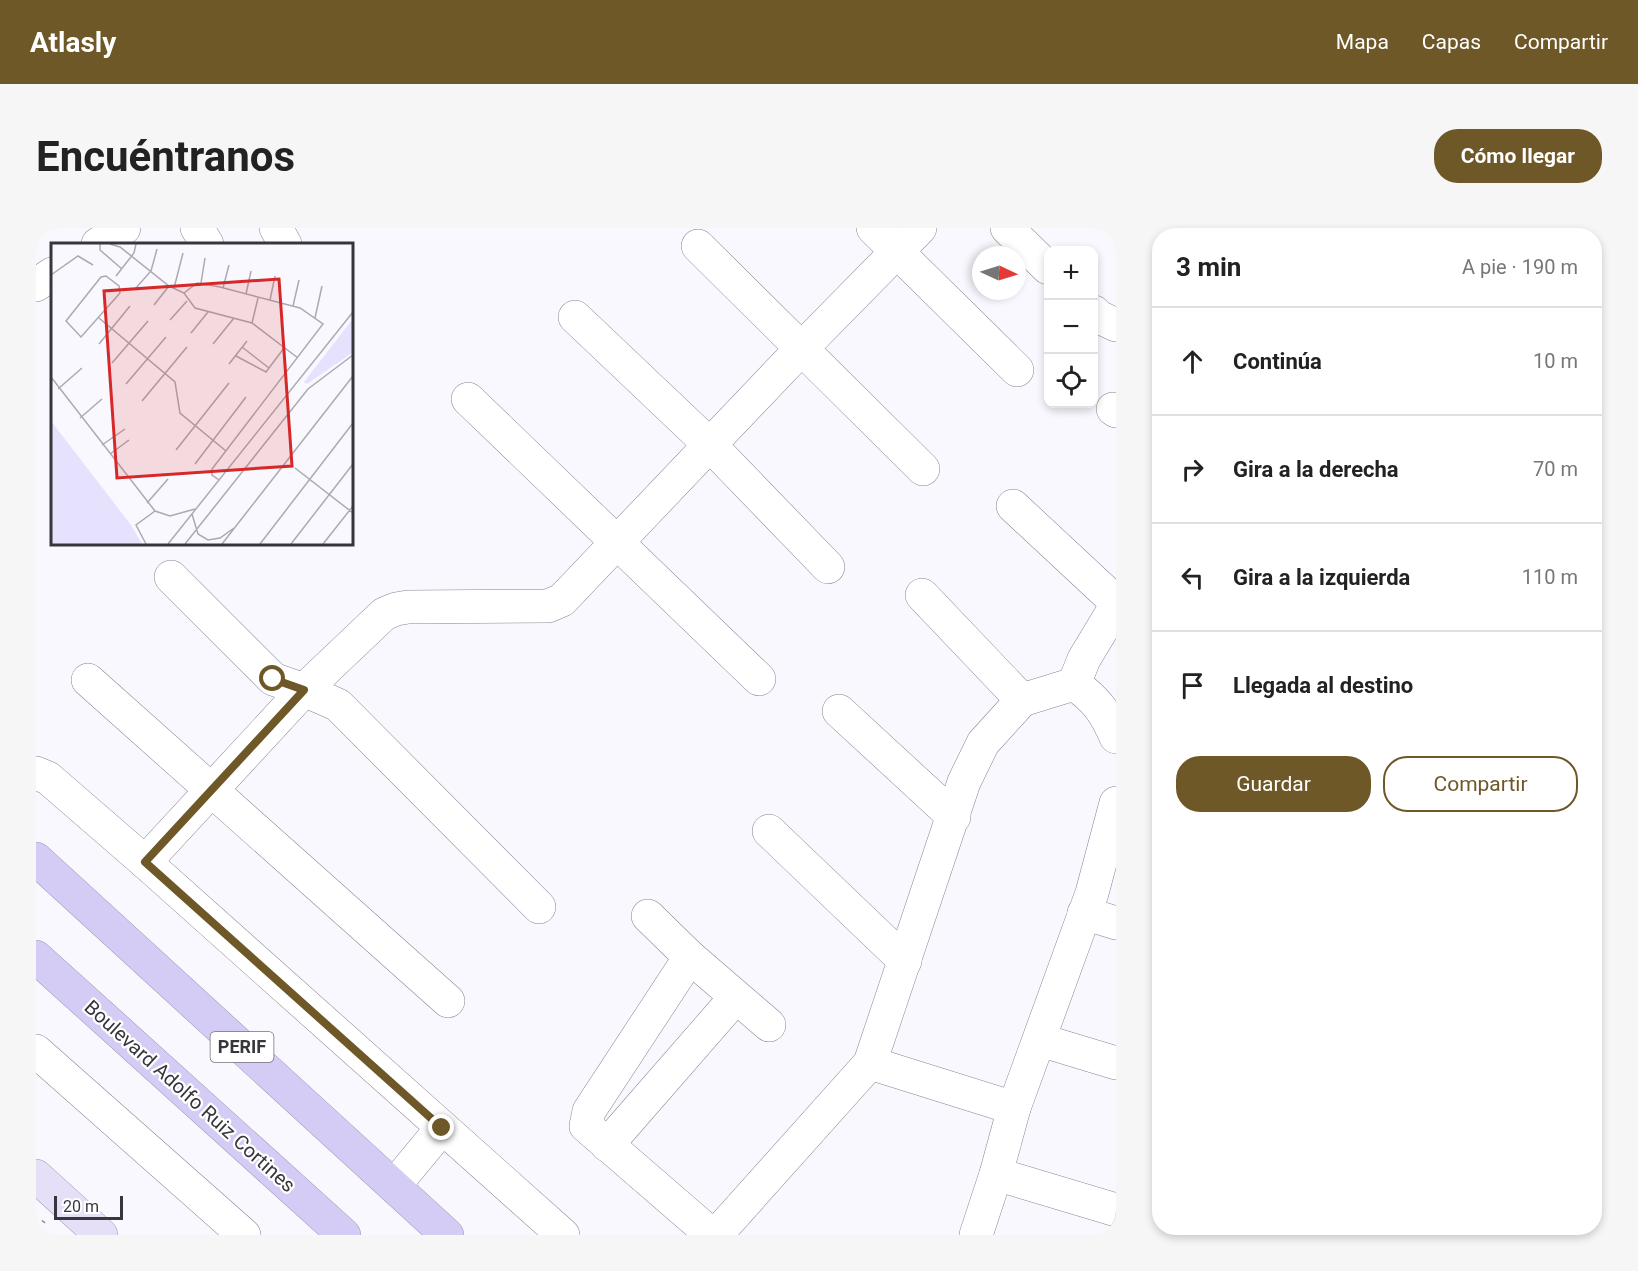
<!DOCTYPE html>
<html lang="es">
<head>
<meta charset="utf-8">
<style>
	:root { --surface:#fff; --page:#f6f6f6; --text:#222; --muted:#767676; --line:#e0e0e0; --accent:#6e5828 }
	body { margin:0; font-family:Roboto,sans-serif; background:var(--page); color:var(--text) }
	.controls { position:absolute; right:18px; top:18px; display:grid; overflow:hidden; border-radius:12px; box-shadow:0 3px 9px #0003 }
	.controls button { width:54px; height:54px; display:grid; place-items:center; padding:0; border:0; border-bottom:2px solid var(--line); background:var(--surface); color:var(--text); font:30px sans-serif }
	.compass { position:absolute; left:936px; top:18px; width:54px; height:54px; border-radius:50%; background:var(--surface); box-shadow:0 3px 9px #0003; rotate:94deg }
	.scale { position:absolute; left:18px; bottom:15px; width:69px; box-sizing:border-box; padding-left:6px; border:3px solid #38363c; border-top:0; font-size:16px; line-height:21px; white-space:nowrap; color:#38363c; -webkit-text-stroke:4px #fff; paint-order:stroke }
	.stop { position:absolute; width:18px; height:18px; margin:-14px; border:4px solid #6e5828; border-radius:50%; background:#fff }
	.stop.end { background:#6e5828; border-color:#fff; box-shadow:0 2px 6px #0008 }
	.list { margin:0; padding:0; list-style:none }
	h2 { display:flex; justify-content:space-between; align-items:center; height:78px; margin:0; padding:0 24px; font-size:26px }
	h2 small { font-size:20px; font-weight:400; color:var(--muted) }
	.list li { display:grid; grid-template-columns:39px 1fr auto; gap:18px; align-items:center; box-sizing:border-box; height:108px; padding:0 24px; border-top:2px solid var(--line) }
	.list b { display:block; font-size:22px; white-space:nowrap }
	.list em { font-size:20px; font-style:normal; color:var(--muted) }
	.actions { display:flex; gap:12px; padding:18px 24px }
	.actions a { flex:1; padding:14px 0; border:2px solid var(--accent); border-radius:24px; text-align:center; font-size:21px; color:var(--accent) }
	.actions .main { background:var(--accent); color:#fff }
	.icon { flex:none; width:33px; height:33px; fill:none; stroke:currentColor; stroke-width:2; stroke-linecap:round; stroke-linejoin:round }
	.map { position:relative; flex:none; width:1080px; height:1007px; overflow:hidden; border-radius:24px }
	header { display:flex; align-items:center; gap:36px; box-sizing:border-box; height:84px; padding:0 30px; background:var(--accent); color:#fff }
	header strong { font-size:28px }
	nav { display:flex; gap:33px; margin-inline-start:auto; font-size:21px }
	.intro { display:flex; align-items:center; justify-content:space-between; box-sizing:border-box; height:144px; padding:0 36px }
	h1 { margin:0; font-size:42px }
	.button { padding:15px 27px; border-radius:24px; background:var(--accent); color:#fff; font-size:21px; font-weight:700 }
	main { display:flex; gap:36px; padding:0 36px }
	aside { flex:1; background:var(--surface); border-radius:24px; box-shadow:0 3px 9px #0003 }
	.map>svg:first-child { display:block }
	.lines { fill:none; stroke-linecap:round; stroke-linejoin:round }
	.minor-casing { stroke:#888592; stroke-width:34 }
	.major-casing { stroke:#9d98b4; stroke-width:34 }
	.highway-casing { stroke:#9d98b4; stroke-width:34 }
	.path { stroke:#8f8e94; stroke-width:4; stroke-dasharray:1.5 4.5; stroke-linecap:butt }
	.minor { stroke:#fff; stroke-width:33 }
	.major { stroke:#e5e0f8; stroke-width:33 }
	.highway { stroke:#d4ccf4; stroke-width:33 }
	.route { stroke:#6e5828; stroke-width:8 }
	.labels { text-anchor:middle; stroke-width:4.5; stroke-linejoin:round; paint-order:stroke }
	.shield { fill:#fff; stroke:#747276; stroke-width:1.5 }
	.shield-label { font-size:18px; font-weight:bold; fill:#38363c }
	.street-label { font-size:20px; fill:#38363c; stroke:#fff }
	.inset-road { fill:none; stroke:#acaab0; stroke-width:1.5 }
	.view { fill:#d62828; fill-opacity:0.15; stroke:#d62828; stroke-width:3 }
	.inset-edge { fill:none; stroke:#38363c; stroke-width:3 }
</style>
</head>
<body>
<header>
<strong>Atlasly</strong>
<nav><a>Mapa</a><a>Capas</a><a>Compartir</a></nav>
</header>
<div class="intro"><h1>Encuéntranos</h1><a class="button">Cómo llegar</a></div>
<main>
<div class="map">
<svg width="1080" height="1007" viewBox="0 0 1080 1007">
	<rect width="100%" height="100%" fill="#f9f8fe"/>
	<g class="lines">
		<g class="minor-casing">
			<g id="minor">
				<path d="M161,0L171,16"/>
				<path d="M240,0L249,16"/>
				<path d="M837,0L981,142"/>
				<path d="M971,0L1012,40"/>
				<path d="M62,16L88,0"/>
				<path d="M662,18L887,241"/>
				<path d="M0,57L16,46"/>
				<path d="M1058,84L1063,89L1080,97"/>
				<path d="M539,89L675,218L792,339"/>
				<path d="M432,171L723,451"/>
				<path d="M1077,181L1080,183"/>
				<path d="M977,278L1080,374"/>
				<path d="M135,349L237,451L268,462L302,477L503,679"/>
				<path d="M886,367L986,472"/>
				<path d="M52,452L412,773"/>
				<path d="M1038,456L1048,431L1080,378"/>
				<path d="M1038,456C1061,472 1069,484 1080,509"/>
				<path d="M803,483L918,589"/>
				<path d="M0,545L12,550L109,634L527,1007"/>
				<path d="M733,603L869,733"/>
				<path d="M109,634L268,462L348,386L360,381L372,379L512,378L526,372L766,120L884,0"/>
				<path d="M1048,685L1080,695"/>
				<path d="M612,688L654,729L733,797"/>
				<path d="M654,729L553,883L550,898L676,1007"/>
				<path d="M1004,812L1080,835"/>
				<path d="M0,823L208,1007"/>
				<path d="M834,835L978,880"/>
				<path d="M571,917L700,769"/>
				<path d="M960,946L1080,982"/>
				<path d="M358,958L406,900"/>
				<path d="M680,1007L834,835L928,554L947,515L986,472L1038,456"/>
				<path d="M940,1007L960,946L978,880L1056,665L1080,575"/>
			</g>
		</g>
		<g class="major-casing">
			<path id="major" d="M0,948L65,1007"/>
		</g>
		<g class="highway-casing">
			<g id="highway">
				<path d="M0,631L411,1007"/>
				<path d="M0,729L308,1007"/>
			</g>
		</g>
		<path class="path" d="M0,1004L8,993"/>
		<use href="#minor" class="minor"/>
		<use href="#major" class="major"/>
		<use href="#highway" class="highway"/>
	</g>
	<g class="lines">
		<path class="route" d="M237,451L268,462L109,634L406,900"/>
	</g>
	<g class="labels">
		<rect class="shield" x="174.5" y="804" width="63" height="30" rx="4.5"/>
		<g class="shield-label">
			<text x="206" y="825">PERIF</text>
		</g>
		<g class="street-label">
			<text transform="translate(154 868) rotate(42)" y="7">Boulevard Adolfo Ruiz Cortines</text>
		</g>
	</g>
	<g transform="translate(15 15)">
		<rect width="302" height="302" fill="#f9f8fe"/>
		<path d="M301,77V110L256,141L253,139ZM0,178L80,282L91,301H0Z" fill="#e6e1fd"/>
		<path class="inset-road" d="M49,1V7L71,26M59,1L69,4L118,43L133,50L144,65L201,80L247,115M0,32L27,13L42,22M55,33L68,43L69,50L30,94L15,78L50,34ZM65,33L83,10L85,1M150,40L154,15M123,45L132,10M172,45L178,22M84,46L100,28L106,6M133,50L146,40L169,44L249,65L272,81L161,226V232L168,237M195,51L200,28M219,57L224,33M103,62L118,43M242,63L248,37M48,75L124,139L129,170L175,208M264,75L271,43M119,77L136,58M201,80L207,55M140,90L157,69M48,101L79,63M162,101L183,75M191,104L218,125M185,113L215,129L233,105M61,120L97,78M178,121L196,98M0,134L104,268L119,273L144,266M75,141L115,94M7,146L31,125M91,158L136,104M29,175L51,156M51,202L74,186M125,207L178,140M59,211L78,197M144,221L195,154M244,225L302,270M96,260L117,236M141,271L147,291L157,297L169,295L183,285M95,301L85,282L104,268M117,301L302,69M134,301L257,146L302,112M171,301L302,133M209,301L302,180M240,301L302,221M272,301L302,263"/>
		<path class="view" d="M228,36L241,223L66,235L53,48Z"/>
		<rect width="302" height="302" class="inset-edge"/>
	</g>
</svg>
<div class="controls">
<button>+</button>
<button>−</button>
<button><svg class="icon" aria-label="locate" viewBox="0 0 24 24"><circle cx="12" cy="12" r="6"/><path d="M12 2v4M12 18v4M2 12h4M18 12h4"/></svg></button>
</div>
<svg class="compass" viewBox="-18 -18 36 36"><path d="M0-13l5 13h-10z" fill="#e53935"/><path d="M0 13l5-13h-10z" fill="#767676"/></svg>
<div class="scale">20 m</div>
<div class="stop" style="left:237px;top:451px"></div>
<div class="stop end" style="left:406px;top:900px"></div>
</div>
<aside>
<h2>3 min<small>A pie · 190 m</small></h2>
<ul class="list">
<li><svg class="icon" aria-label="ahead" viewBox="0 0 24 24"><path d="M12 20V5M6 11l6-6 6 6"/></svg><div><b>Continúa</b></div><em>10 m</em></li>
<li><svg class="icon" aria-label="right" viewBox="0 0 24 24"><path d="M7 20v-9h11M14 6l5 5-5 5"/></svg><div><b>Gira a la derecha</b></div><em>70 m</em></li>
<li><svg class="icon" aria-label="left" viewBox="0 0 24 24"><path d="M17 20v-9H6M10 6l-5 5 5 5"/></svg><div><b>Gira a la izquierda</b></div><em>110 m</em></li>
<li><svg class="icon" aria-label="arrive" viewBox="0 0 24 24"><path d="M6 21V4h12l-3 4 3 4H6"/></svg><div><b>Llegada al destino</b></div></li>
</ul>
<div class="actions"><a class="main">Guardar</a><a>Compartir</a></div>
</aside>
</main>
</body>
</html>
